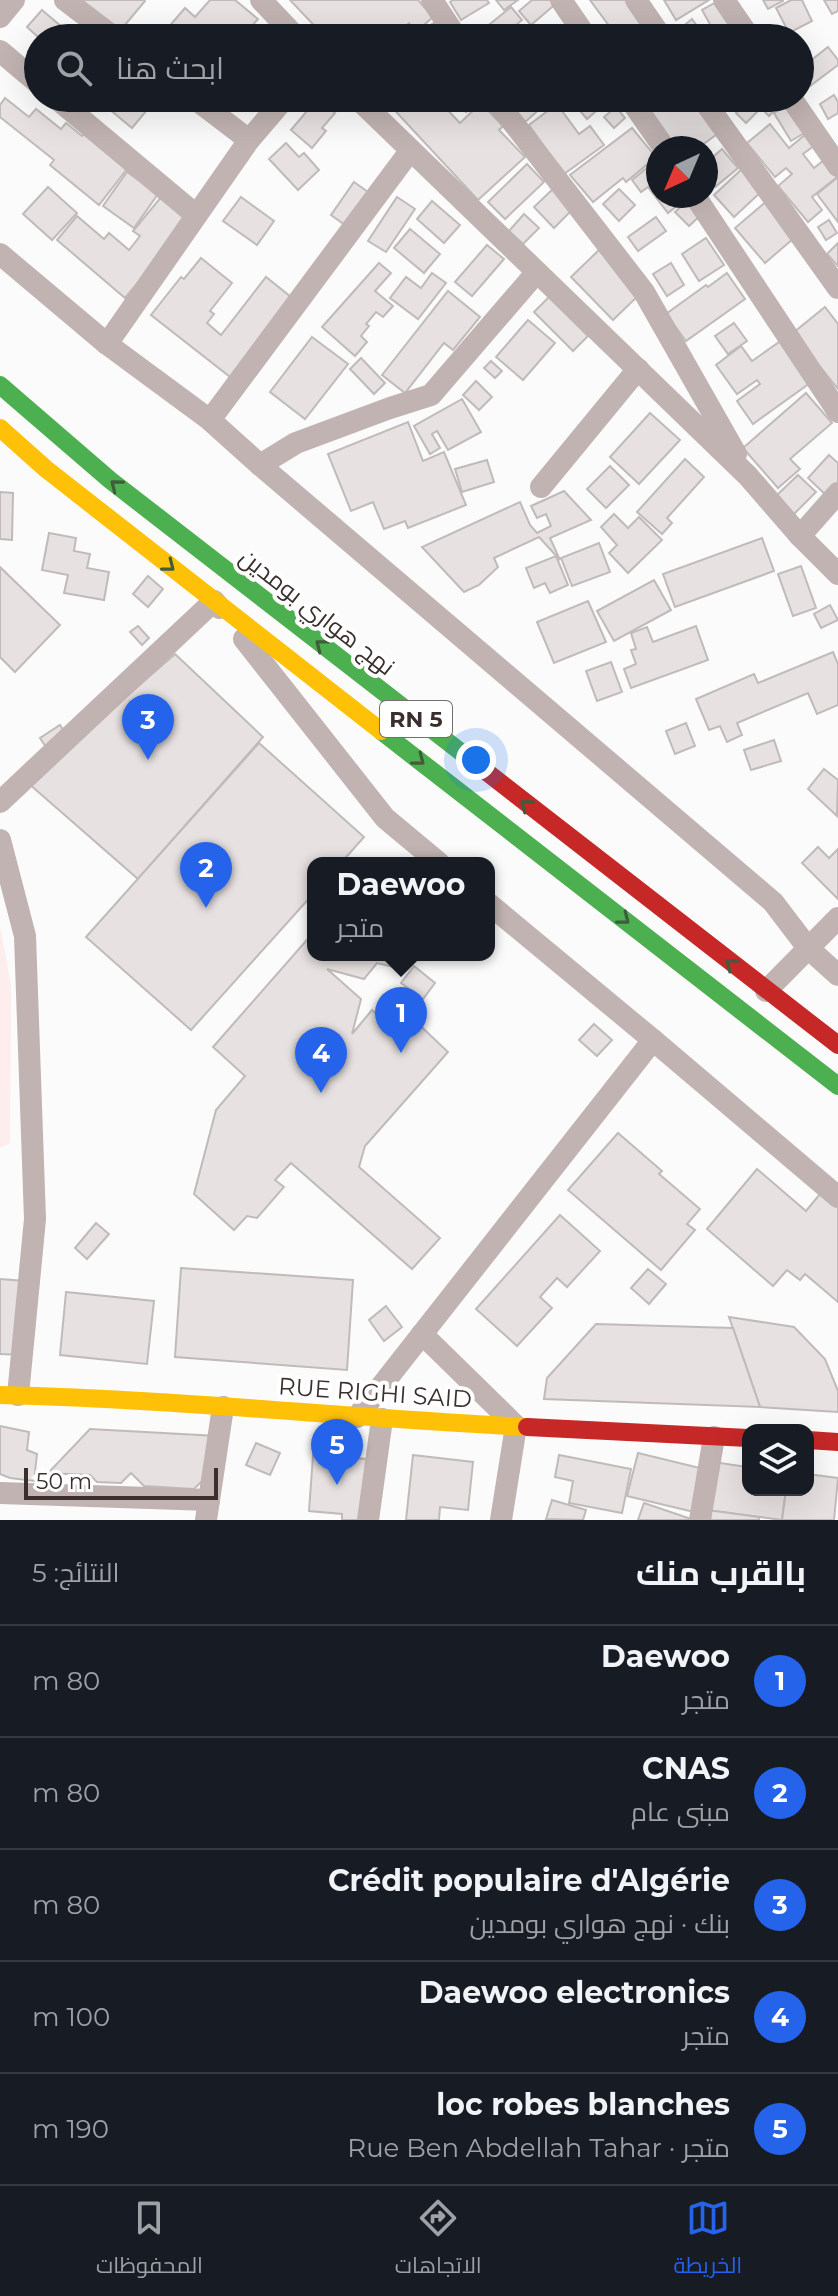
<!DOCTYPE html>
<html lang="ar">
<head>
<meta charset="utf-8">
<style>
	:root { --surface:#171b24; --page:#242831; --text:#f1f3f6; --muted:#9ea1a6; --line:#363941; --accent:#2563eb }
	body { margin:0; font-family:Montserrat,Cairo,sans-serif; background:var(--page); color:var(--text); direction:rtl }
	.controls { position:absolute; right:24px; bottom:24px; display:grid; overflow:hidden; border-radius:16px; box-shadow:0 8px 32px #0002 }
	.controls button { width:72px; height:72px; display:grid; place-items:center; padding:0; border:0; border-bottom:2px solid var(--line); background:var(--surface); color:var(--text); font:40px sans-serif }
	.compass { position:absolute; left:646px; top:136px; width:72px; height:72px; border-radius:50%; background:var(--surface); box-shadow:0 8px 32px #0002; rotate:224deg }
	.scale { position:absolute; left:24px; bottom:20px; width:194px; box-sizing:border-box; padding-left:8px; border:4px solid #3b2f2e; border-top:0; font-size:22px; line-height:28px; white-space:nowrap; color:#3b2f2e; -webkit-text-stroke:6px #fff; paint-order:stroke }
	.you { position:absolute; left:476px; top:760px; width:28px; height:28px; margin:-20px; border:6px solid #fff; border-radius:50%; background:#1a73e8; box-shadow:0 0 0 12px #1a73e833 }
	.badge { display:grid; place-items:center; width:52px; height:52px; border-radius:50%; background:var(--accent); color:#fff; font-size:26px; font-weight:700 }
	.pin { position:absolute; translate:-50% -66px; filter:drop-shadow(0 2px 4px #0008) }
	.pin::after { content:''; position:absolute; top:42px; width:28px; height:24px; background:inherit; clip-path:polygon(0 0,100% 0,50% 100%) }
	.popup { position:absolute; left:307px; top:857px; width:188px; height:104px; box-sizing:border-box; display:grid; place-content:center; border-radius:16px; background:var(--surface); filter:drop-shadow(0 2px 6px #0005); font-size:26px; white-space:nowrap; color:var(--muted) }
	.popup b { font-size:30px; color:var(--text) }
	.popup::after { content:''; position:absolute; left:50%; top:100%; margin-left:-16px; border:16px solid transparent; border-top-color:var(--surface) }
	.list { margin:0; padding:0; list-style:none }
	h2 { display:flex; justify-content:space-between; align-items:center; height:104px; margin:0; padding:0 32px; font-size:34px }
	h2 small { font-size:26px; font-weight:400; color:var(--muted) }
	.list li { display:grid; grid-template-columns:52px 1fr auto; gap:24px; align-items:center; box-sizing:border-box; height:112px; padding:0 32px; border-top:2px solid var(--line) }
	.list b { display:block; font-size:30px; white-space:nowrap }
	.list p { margin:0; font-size:26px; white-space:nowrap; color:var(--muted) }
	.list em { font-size:26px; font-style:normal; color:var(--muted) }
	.icon { flex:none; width:44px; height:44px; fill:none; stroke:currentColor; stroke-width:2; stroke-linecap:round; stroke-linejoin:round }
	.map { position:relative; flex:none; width:838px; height:1520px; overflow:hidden; direction:ltr }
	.search { position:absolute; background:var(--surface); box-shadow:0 8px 32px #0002; left:24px; right:24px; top:24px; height:88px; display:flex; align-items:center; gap:20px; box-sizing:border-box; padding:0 28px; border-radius:44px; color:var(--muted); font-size:30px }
	.sheet { height:664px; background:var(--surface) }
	nav { display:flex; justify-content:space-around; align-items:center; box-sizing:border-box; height:112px; border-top:2px solid var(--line); background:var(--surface); font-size:22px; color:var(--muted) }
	nav a { display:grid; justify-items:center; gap:4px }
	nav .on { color:var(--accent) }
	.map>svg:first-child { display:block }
	.green { fill:#fdedec }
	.building { fill:#e7e1e1; stroke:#c0bbba; stroke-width:2 }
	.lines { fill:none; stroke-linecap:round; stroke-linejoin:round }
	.street { stroke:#c0b3b2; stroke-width:22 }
	.fast { stroke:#4caf50; stroke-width:18 }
	.slow { stroke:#ffc107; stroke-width:18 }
	.jam { stroke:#c62828; stroke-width:18 }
	.oneway { stroke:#415c3a }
	.labels { text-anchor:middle; stroke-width:8; stroke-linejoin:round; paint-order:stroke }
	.shield { fill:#fff; stroke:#766d6d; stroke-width:2 }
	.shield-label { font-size:22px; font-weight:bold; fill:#3b2f2e }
	.street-label { font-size:24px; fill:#3b2f2e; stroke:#fff }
</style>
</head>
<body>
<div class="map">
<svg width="838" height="1520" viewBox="0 0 838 1520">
	<rect width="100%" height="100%" fill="#fbfbfb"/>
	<path class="green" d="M0,926L11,986L10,1143L0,1148Z"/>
	<g class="building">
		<path d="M80,0H144L145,1L119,32Z"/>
		<path d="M210,0H235L258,19L241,38H193L183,29L175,38L160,37L185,8L195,17Z"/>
		<path d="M290,0H418L433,17L416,32L409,23L393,38H326Z"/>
		<path d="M453,0H487L489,3L461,20L450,2Z"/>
		<path d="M496,0H518L504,10Z"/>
		<path d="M532,0H558L559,1L531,25L519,11Z"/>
		<path d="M590,0H635L649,20L623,38H618Z"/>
		<path d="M664,0H709L676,20Z"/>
		<path d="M720,0L732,23L715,33L702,10Z"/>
		<path d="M763,0H783V1L768,9Z"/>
		<path d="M791,0H802L812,21L789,33L776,8Z"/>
		<path d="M824,0H838V11L832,14Z"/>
		<path d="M511,7L522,20L501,38H483L479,33Z"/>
		<path d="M42,10L63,28L55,38H39L27,27Z"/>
		<path d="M692,19L705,37L703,38H687L680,29Z"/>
		<path d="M94,20L115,38H71L78,29L83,33Z"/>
		<path d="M439,20L449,38H420L417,33Z"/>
		<path d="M540,27L548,38H524Z"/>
		<path d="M606,28L612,38H596L595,36Z"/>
		<path d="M800,40L810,56L800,63Z"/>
		<path d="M828,47L838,60V65L810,86L800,73V69Z"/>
		<path d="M834,95L838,102V113L828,119L820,104Z"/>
		<path d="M5,98L29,117L36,109L61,129L66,123L82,136L84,134L127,169L99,205L50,165L54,160L0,117V105Z"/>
		<path d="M96,98H157L132,128Z"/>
		<path d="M238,98H265L252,111Z"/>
		<path d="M318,98L335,113L322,128L326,131L312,148L291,130Z"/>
		<path d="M390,98H440L438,100L460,123L481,103L503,126L499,130L525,157L478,200L386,101Z"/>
		<path d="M458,98H477L479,100L466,112L456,102Z"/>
		<path d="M526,98H533L541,108L525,122L514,108Z"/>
		<path d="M569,98H611L587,119Z"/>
		<path d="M642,98H696L720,132L698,148H677Z"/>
		<path d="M751,98H785L786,99L769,116L761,108L746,123L736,113Z"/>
		<path d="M557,104L579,134L590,126L604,145L564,174L529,125Z"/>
		<path d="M788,104L806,132L791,141L774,113Z"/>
		<path d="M616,107L625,118L614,128L604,117Z"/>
		<path d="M770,124L789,148L806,134L815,145L803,154L814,168L824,160L837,177L812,197L822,210L808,222L778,186L792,174L786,168L775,177L747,143Z"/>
		<path d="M632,128L656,157L626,182L623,178L593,202L570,175Z"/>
		<path d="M286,143L299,157L304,153L319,170L298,190L269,159Z"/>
		<path d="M722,149L738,168L715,187L706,177V163Z"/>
		<path d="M527,164L544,182L505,219L488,202Z"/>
		<path d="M647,168L651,174L658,169V196H689L668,213L648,187L641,192L632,180Z"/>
		<path d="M743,168L763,190L734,217L714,195Z"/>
		<path d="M127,172L158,194L134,228L103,206Z"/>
		<path d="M837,178L838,180V222L817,194Z"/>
		<path d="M354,182L368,192L345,225L331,215Z"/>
		<path d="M48,187L77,213L52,240L23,214Z"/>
		<path d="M554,188L573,209L554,228L534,207Z"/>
		<path d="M619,189L635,205L619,221L603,204Z"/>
		<path d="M162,196L191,220L125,298L57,240L77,216L104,239L109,233L129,250L140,236L133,231Z"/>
		<path d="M241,197L274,221L257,245L223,221Z"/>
		<path d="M397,197L415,209L386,252L368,241Z"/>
		<path d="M688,200L701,215L689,226L675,212Z"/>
		<path d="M768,200L794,238L765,263L735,228Z"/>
		<path d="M432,201L460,225L444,243L417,219Z"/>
		<path d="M524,214L539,228L523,244L509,231Z"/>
		<path d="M656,217L666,231L638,251L628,237Z"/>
		<path d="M829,220L837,233L826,240L818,227Z"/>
		<path d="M410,229L440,254L424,273L394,248Z"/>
		<path d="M706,238L724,265L699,281L682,254Z"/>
		<path d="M838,243V266L827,254Z"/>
		<path d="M487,245L504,259L472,296L455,282Z"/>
		<path d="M600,249L642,292L613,320L571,277Z"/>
		<path d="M201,258L232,283L210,311L214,314L207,323L221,335L266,277L296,301L234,380L151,315L181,277L184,279Z"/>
		<path d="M379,263L391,273L375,291L393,306L383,317L376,312L366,324L369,326L361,336L367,342L355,356L322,327Z"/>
		<path d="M671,263L684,285L667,296L653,274Z"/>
		<path d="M432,273L446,283L418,319L390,298L406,277L421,288Z"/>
		<path d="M727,273L745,299L686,341L666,314L706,285L708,287Z"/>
		<path d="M448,291L480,317L453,350L444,343L405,393L382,375Z"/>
		<path d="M549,297L588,336L573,351L534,312Z"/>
		<path d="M825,307L838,324V389L793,333Z"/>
		<path d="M528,320L555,343L523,380L496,357Z"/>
		<path d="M734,323L747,341L728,354L715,336Z"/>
		<path d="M312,337L348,364L305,419L270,392Z"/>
		<path d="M782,340L810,383L753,424L737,401L760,384L757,380L737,394L716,365L741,346L752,361Z"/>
		<path d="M361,358L385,383L374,394L350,369Z"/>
		<path d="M491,361L502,371L495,378L484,368Z"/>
		<path d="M476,381L492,397L479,410L463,395Z"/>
		<path d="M806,393L832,423L790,459L800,469L778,488L743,448Z"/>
		<path d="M462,399L481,432L448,450L437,431L432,434L440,448L430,454L414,426Z"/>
		<path d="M650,413L680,440L639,484L610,457Z"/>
		<path d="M408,422L423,461L444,452L466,505L408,528L405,521L384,529L373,502L351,511L328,454Z"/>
		<path d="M829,455L838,463V486L828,497L808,478Z"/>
		<path d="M685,459L704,477L667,518L672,523L662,534L637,512Z"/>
		<path d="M487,460L494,482L462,492L455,469Z"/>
		<path d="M610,466L629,485L606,508L587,489Z"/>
		<path d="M798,475L816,492L794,514L776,496Z"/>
		<path d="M564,491L591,520L550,538L560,560L539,537L494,558L498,567L479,585L464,592L422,547L520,502L530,525L537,533L551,526L546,514L537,518L531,506Z"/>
		<path d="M0,492L13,493L12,540L0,539Z"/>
		<path d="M614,514L628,528L639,517L662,540L628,573L609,553L617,545L601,527Z"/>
		<path d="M49,533L76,538L74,551L90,554L87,568L109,572L104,600L64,593L68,575L42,570Z"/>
		<path d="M762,538L774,571L675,607L663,574Z"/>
		<path d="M599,543L610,572L572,586L561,558Z"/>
		<path d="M556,556L568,585L550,593L545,583L534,588L526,568Z"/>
		<path d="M801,566L816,608L793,616L778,574Z"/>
		<path d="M0,567L60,625L15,672L0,657Z"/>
		<path d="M148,576L163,589L148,607L133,594Z"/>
		<path d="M654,580L671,610L614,641L597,611Z"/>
		<path d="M588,601L606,642L554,663L537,622Z"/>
		<path d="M830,605L838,620L821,628L814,614Z"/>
		<path d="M138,626L149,638L142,645L130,632Z"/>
		<path d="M696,626L708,660L631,688L624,669L636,664L631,650L636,649L631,633L647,627L653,642Z"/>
		<path d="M833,652L838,664V705L817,714L808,693L737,723L742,735L727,742L720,726L709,730L696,699L754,674L758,683Z"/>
		<path d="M175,654L263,737L138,879L28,783Z"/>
		<path d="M611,662L622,692L597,701L586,671Z"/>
		<path d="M686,723L695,746L675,754L666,731Z"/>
		<path d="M60,725L68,737L48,750L40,738Z"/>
		<path d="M774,740L781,761L751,770L744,750Z"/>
		<path d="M259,743L364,837L341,863H313V894L191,1030L86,937Z"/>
		<path d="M824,769L838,780L837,816L808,789Z"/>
		<path d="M818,847L829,858L838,849V899L802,863Z"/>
		<path d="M313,933V955H403L409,960L401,969L377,963L364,979L327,969L361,999L352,1034L372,1010L383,1020L401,1025L409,1015L448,1052L365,1146L359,1167L440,1238L412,1269L291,1163L275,1180L284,1187L257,1218L247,1216L234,1230L194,1194L216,1110L245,1076L213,1047Z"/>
		<path d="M414,966L435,983L423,999L401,983Z"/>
		<path d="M594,1024L612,1040L597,1056L579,1040Z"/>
		<path d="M618,1133L662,1171L659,1174L700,1209L687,1224L695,1230L661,1270L568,1190Z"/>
		<path d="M757,1169L806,1211L825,1188L838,1199V1302L805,1274L800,1280L787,1270L773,1286L707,1229Z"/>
		<path d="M560,1215L600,1251L567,1287L557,1278L540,1297L552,1308L517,1346L476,1309Z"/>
		<path d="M96,1223L109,1234L87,1259L75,1248Z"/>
		<path d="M181,1268L353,1280L347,1370L175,1357Z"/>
		<path d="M648,1269L666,1284L649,1304L631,1288Z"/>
		<path d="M0,1279L25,1281L20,1355L0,1354Z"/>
		<path d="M66,1292L154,1301L147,1364L60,1355Z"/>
		<path d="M386,1306L402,1327L384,1341L369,1320Z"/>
		<path d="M729,1317L794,1327L825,1359L838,1391V1412L760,1407Z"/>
		<path d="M596,1324L733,1328L760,1407L544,1399L547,1378Z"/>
		<path d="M0,1426L29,1432L27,1450L37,1454L34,1481L10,1478L0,1474Z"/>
		<path d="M90,1429L217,1436L202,1481L194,1489L144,1486L131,1473L121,1483L97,1482L90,1475L48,1473Z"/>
		<path d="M314,1442L335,1444L334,1456L366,1459L362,1520H342V1514L309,1511Z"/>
		<path d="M256,1443L280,1453L270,1475L246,1465Z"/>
		<path d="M638,1453L704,1469L694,1512L627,1496Z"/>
		<path d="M413,1455L473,1462L468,1510L440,1507L439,1520H406Z"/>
		<path d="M559,1455L631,1469L622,1513L569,1503L573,1481L555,1477Z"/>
		<path d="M713,1462L748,1467V1490H786L782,1520L707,1510Z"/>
		<path d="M808,1474L838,1478L834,1520H782L786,1490H808Z"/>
		<path d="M552,1500L586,1510L583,1520L546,1519Z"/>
		<path d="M644,1503L694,1520H638Z"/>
		<path d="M707,1510L759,1517V1520H706Z"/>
	</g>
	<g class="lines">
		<g class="street">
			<path d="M65,0L115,38"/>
			<path d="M261,0L297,38"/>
			<path d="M432,0L457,38"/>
			<path d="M561,0L587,38"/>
			<path d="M636,0L662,38"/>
			<path d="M724,0L750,38"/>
			<path d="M0,17L14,0"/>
			<path d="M0,51L38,83"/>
			<path d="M56,98L196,215"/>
			<path d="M194,98L249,140"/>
			<path d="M357,98L748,476L800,536L838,574"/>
			<path d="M494,98L644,292L736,454"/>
			<path d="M629,98L664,148"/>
			<path d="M702,98L838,288"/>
			<path d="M791,98L838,166"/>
			<path d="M695,196L838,412"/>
			<path d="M0,254L107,344L210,420L260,465L773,902L808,948L838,975"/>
			<path d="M107,344L249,140L285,98"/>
			<path d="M210,420L410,151"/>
			<path d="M260,465L296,443L390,408L431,395L536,273"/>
			<path d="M541,487L638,369"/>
			<path d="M800,536L838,493"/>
			<path d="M244,639L385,818L439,863"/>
			<path d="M0,802L214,601L220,608"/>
			<path d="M0,840L25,936L35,1219L18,1395"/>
			<path d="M489,904L653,1040"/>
			<path d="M766,991L838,918"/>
			<path d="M422,1334L516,1426L501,1520"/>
			<path d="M357,1417L653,1040L838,1197"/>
			<path d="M0,1493L209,1500"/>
			<path d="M206,1520L223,1407"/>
			<path d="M368,1520L382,1419"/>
			<path d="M700,1520L714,1437"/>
		</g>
		<g class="fast">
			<path d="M0,385L110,480L466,756"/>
			<path d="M381,731L838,1086"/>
		</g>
		<g class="slow">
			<path d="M0,428L46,469L381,731"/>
			<path d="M0,1395C176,1399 351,1418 527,1427"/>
		</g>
		<g class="jam">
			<path d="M466,756L838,1045"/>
			<path d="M527,1427L748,1438"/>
			<path d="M808,1440L838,1442"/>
		</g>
	</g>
	<defs><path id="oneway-chevron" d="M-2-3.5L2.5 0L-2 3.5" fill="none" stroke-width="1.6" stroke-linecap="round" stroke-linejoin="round" transform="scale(2)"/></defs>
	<g class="oneway">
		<use href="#oneway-chevron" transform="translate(116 485) rotate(-141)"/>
		<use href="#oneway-chevron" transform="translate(169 566) rotate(38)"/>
		<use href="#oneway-chevron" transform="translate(321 645) rotate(-142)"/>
		<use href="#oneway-chevron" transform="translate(419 760) rotate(38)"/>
		<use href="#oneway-chevron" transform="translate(526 805) rotate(-142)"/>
		<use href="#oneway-chevron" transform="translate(624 919) rotate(38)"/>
		<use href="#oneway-chevron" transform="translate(731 964) rotate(-142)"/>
	</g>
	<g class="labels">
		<rect class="shield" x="380" y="701" width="72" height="36" rx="6"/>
		<g class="shield-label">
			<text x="416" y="727">RN 5</text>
		</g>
		<g class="street-label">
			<text transform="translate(317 612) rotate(38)" y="8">نهج هواري بومدين</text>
			<text transform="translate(375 1393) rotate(4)" y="8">RUE RIGHI SAID</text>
		</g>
	</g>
</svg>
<div class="controls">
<button><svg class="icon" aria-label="layers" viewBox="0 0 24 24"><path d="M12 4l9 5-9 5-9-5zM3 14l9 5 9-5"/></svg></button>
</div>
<svg class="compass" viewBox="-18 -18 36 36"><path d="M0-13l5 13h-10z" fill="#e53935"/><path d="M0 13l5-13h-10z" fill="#9ea1a6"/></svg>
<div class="scale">50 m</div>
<div class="you"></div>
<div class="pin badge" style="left:401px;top:1053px">1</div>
<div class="popup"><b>Daewoo</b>متجر</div>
<div class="pin badge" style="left:206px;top:908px">2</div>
<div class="pin badge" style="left:148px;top:760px">3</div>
<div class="pin badge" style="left:321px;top:1093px">4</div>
<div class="pin badge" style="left:337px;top:1485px">5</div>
<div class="search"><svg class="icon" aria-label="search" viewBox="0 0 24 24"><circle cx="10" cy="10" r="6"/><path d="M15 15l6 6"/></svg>ابحث هنا</div>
</div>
<section class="sheet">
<h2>بالقرب منك<small>النتائج: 5</small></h2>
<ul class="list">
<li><span class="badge">1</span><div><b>Daewoo</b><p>متجر</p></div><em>80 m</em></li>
<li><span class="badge">2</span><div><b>CNAS</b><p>مبنى عام</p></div><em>80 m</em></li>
<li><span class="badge">3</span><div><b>Crédit populaire d'Algérie</b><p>بنك · نهج هواري بومدين</p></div><em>80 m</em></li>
<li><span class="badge">4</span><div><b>Daewoo electronics</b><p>متجر</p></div><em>100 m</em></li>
<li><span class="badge">5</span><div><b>loc robes blanches</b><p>متجر · Rue Ben Abdellah Tahar</p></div><em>190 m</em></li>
</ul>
</section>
<nav>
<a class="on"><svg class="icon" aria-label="map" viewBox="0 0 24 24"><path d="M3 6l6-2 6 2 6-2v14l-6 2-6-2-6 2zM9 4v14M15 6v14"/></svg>الخريطة</a>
<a><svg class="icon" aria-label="directions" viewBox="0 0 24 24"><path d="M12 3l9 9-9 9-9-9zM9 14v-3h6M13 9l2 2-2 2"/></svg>الاتجاهات</a>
<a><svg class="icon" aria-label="saved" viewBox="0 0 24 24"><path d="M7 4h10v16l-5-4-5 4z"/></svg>المحفوظات</a>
</nav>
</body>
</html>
